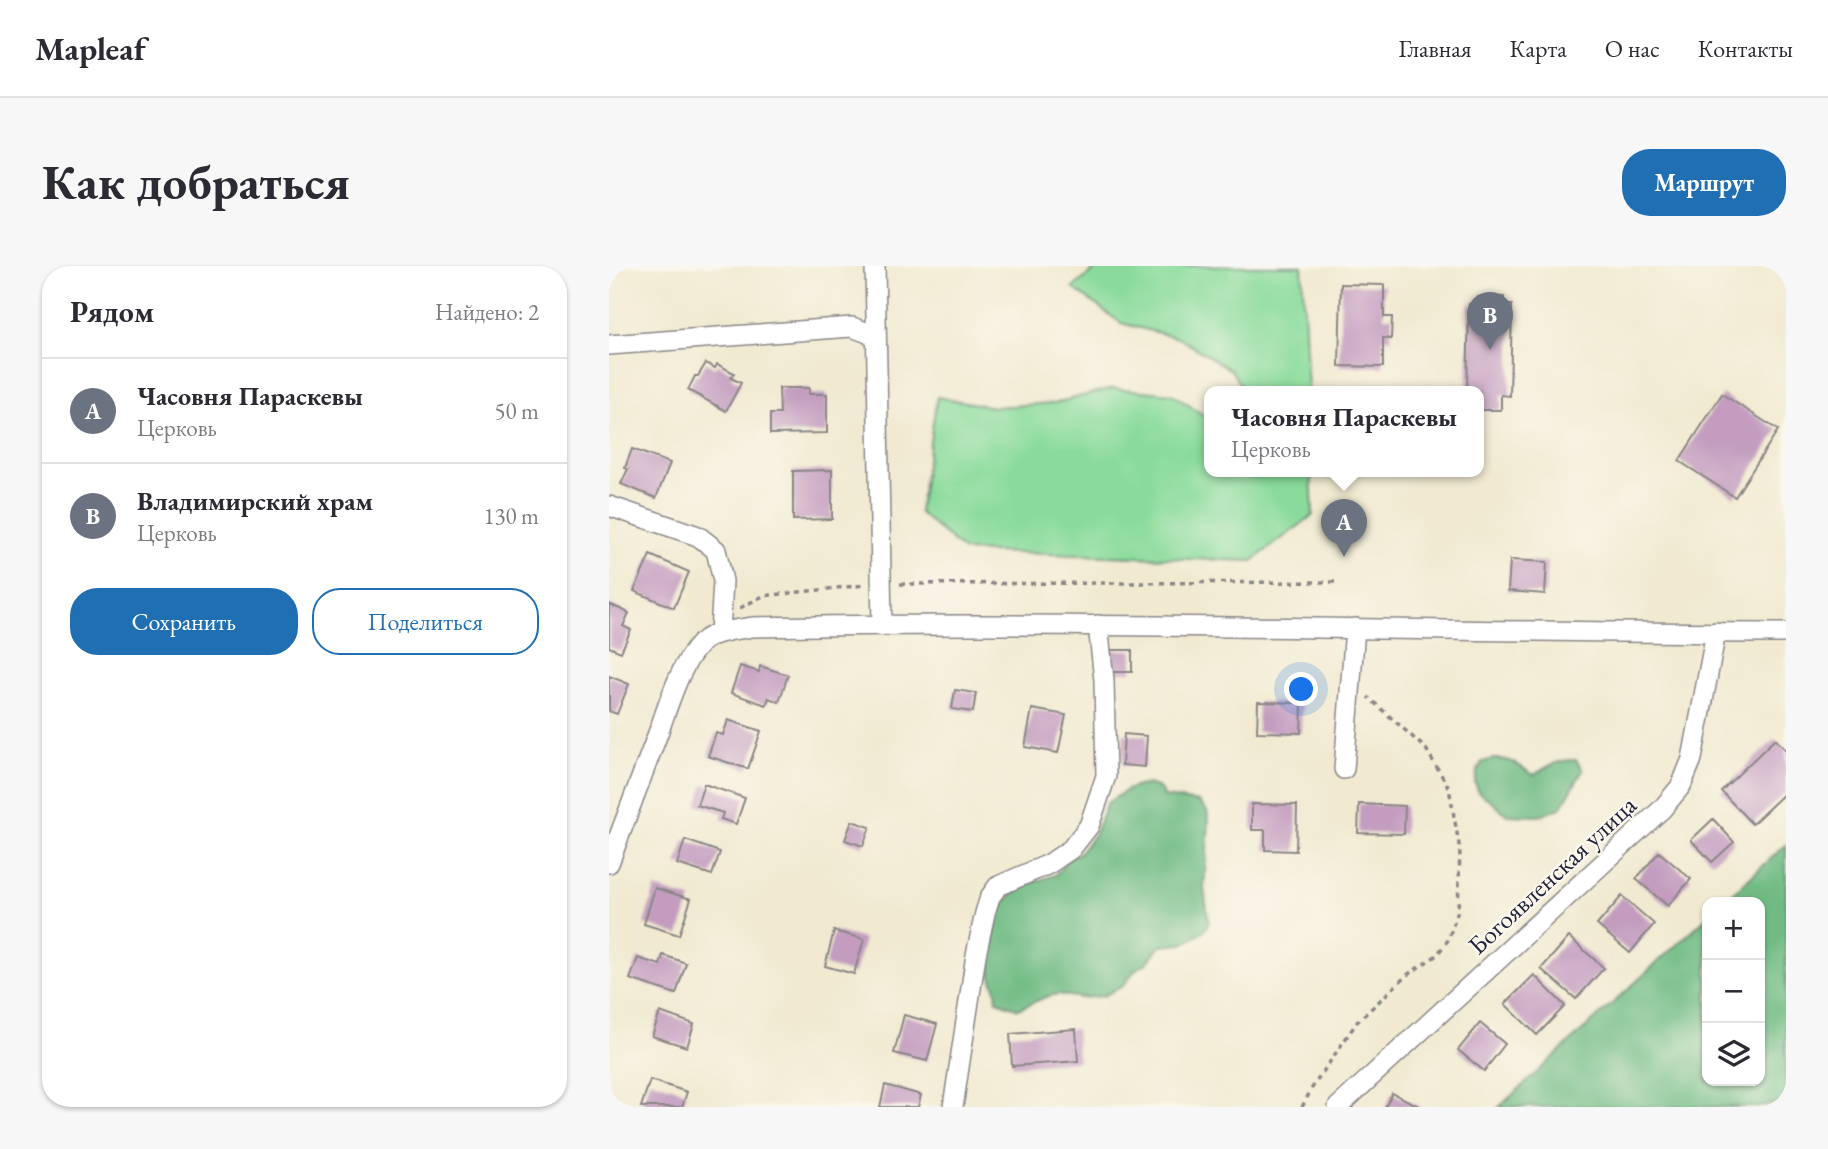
<!DOCTYPE html>
<html lang="ru">
<head>
<meta charset="utf-8">
<style>
	:root { --surface:#fff; --page:#f7f7f7; --text:#2b2b33; --muted:#7c7c81; --line:#e1e1e2; --accent:#1f6fb2 }
	body { margin:0; font-family:"EB Garamond",serif; background:var(--page); color:var(--text) }
	.controls { position:absolute; right:21px; bottom:21px; display:grid; overflow:hidden; border-radius:14px; box-shadow:0 2px 5px #0004 }
	.controls button { width:63px; height:63px; display:grid; place-items:center; padding:0; border:0; border-bottom:2px solid var(--line); background:var(--surface); color:var(--text); font:35px sans-serif }
	.you { position:absolute; left:693px; top:424px; width:24px; height:24px; margin:-18px; border:5px solid #fff; border-radius:50%; background:#1a73e8; box-shadow:0 0 0 10px #1a73e833 }
	.badge { display:grid; place-items:center; width:46px; height:46px; border-radius:50%; background:var(--accent); color:#fff; font-size:23px; font-weight:700 }
	.pin { position:absolute; translate:-50% -58px; filter:drop-shadow(0 2px 4px #0008) }
	.pin::after { content:''; position:absolute; top:37px; width:24px; height:21px; background:inherit; clip-path:polygon(0 0,100% 0,50% 100%) }
	.popup { position:absolute; left:595px; top:120px; width:280px; height:91px; box-sizing:border-box; display:grid; place-content:center; border-radius:14px; background:var(--surface); filter:drop-shadow(0 2px 5px #0005); font-size:23px; white-space:nowrap; color:var(--muted) }
	.popup b { font-size:26px; color:var(--text) }
	.popup::after { content:''; position:absolute; left:50%; top:100%; margin-left:-14px; border:14px solid transparent; border-top-color:var(--surface) }
	.list { margin:0; padding:0; list-style:none }
	h2 { display:flex; justify-content:space-between; align-items:center; height:91px; margin:0; padding:0 28px; font-size:30px }
	h2 small { font-size:23px; font-weight:400; color:var(--muted) }
	.list li { display:grid; grid-template-columns:46px 1fr auto; gap:21px; align-items:center; box-sizing:border-box; height:105px; padding:0 28px; border-top:2px solid var(--line) }
	.list b { display:block; font-size:26px; white-space:nowrap }
	.list p { margin:0; font-size:23px; white-space:nowrap; color:var(--muted) }
	.list em { font-size:23px; font-style:normal; color:var(--muted) }
	.actions { display:flex; gap:14px; padding:21px 28px }
	.actions a { flex:1; padding:16px 0; border:2px solid var(--accent); border-radius:28px; text-align:center; font-size:24px; color:var(--accent) }
	.actions .main { background:var(--accent); color:#fff }
	.icon { flex:none; width:38px; height:38px; fill:none; stroke:currentColor; stroke-width:2; stroke-linecap:round; stroke-linejoin:round }
	.map { position:relative; flex:none; width:1177px; height:841px; overflow:hidden; border-radius:28px }
	header { display:flex; align-items:center; gap:42px; box-sizing:border-box; height:98px; padding:0 35px; background:var(--surface); border-bottom:2px solid var(--line) }
	header strong { font-size:33px }
	nav { display:flex; gap:38px; margin-inline-start:auto; font-size:24px }
	.intro { display:flex; align-items:center; justify-content:space-between; box-sizing:border-box; height:168px; padding:0 42px }
	h1 { margin:0; font-size:49px }
	.button { padding:18px 32px; border-radius:28px; background:var(--accent); color:#fff; font-size:24px; font-weight:700 }
	main { display:flex; gap:42px; padding:0 42px }
	aside { flex:1; background:var(--surface); border-radius:28px; box-shadow:0 2px 5px #0004 }
	.map>svg:first-child { display:block }
	.green { fill:#8adb9b; stroke:#567e6b; stroke-width:2 }
	.forest { fill:#6fbb83; stroke:#486e5f; stroke-width:2 }
	.building { fill:#c39cbf }
	.lines { fill:none; stroke-linecap:round; stroke-linejoin:round }
	.minor-casing { stroke:#8a8686; stroke-width:22 }
	.path { stroke:#8a8686; stroke-width:3.5; stroke-dasharray:5 5; stroke-linecap:butt }
	.minor { stroke:#fff; stroke-width:19 }
	.labels { text-anchor:middle; stroke-width:5; stroke-linejoin:round; paint-order:stroke }
	.street-label { font-size:26px; fill:#22223b; stroke:#fbf7ec }
</style>
</head>
<body>
<header>
<strong>Mapleaf</strong>
<nav><a>Главная</a><a>Карта</a><a>О нас</a><a>Контакты</a></nav>
</header>
<div class="intro"><h1>Как добраться</h1><a class="button">Маршрут</a></div>
<main>
<aside>
<h2>Рядом<small>Найдено: 2</small></h2>
<ul class="list">
<li><span class="badge" style="background:#6b7280">A</span><div><b>Часовня Параскевы</b><p>Церковь</p></div><em>50 m</em></li>
<li><span class="badge" style="background:#6b7280">B</span><div><b>Владимирский храм</b><p>Церковь</p></div><em>130 m</em></li>
</ul>
<div class="actions"><a class="main">Сохранить</a><a>Поделиться</a></div>
</aside>
<div class="map">
<svg width="1177" height="841" viewBox="0 0 1177 841">
	<rect width="100%" height="100%" fill="#fbf7ec"/>
	<filter id="ink" filterUnits="userSpaceOnUse"><feTurbulence type="fractalNoise" baseFrequency=".0143" numOctaves="2"/><feDisplacementMap in="SourceGraphic" scale="14" xChannelSelector="R" yChannelSelector="G"/><feConvolveMatrix kernelMatrix="1 2 1 2 8 2 1 2 1" color-interpolation-filters="sRGB"/></filter>
	<filter id="wash" filterUnits="userSpaceOnUse"><feTurbulence type="fractalNoise" baseFrequency=".00686" numOctaves="4" result="noise"/><feDisplacementMap in="SourceGraphic" scale="28" xChannelSelector="R" yChannelSelector="G"/><feGaussianBlur stdDeviation="1.57" result="paint"/><feColorMatrix in="noise" values="0 0 0 0 0 0 0 0 0 0 0 0 0 0 0 0 0 1.4 0 .05"/><feComposite in="paint" operator="in"/></filter>
	<g filter="url(#wash)">
		<rect width="100%" height="100%" fill="#f1ead1"/>
		<g class="green">
			<path d="M490,0H693L699,125H635L622,104L570,72L512,57L464,22Z"/>
			<path d="M504,122L563,128L600,153V205H640L644,211L646,205H702L704,249L643,295L355,285L310,246L328,131L385,141L446,137Z"/>
		</g>
		<g class="forest">
			<path d="M885,493C905,492 908,500 925,509C939,500 950,493 967,494L974,504L952,542L930,550L898,549L880,533L870,527L866,517L868,506L873,496Z"/>
			<path d="M540,518L550,522L556,531L590,536L598,545L600,556L595,623L600,656L594,666L574,678L551,680L538,697L527,703L514,720L494,730L472,732L450,728L439,730L409,743L388,735L387,724L383,714L381,702L387,657L390,645L396,635L413,620L446,609L461,592L471,586L485,569L498,537L518,524L528,520Z"/>
			<path d="M1177,579V835L1149,841H890L1098,651V815H1151V636H1114Z"/>
		</g>
		<g id="blocks">
			<g class="building">
				<path d="M732,18L775,19V51H783L782,73L774,72V101L730,100Z"/>
				<path d="M869,31H895L894,39H903L901,130L892,129V144H870V125H858L860,38L869,39Z"/>
				<path d="M97,97L106,102L108,98L125,107L122,112L132,117L117,145L79,124L86,110H89Z"/>
				<path d="M170,122H200V128H218V167L161,168V148H171Z"/>
				<path d="M1113,128L1169,164L1126,231L1070,195Z"/>
				<path d="M23,183L61,197L47,232L12,218L19,203L16,202Z"/>
				<path d="M223,204V253L184,254V205Z"/>
				<path d="M41,289L80,306L65,342L25,325Z"/>
				<path d="M901,294L938,296L936,328L899,325Z"/>
				<path d="M0,338L20,347L14,360L22,364L12,386L0,381Z"/>
				<rect x="500" y="384" width="23" height="22"/>
				<path d="M131,400L150,406L151,400L179,409L170,436L160,432L157,439L122,427Z"/>
				<path d="M0,410L20,418L8,448L0,445Z"/>
				<path d="M346,424L367,427L364,446L343,443Z"/>
				<path d="M649,436L693,437L692,467L648,466Z"/>
				<path d="M423,443L457,449L449,487L416,481Z"/>
				<path d="M119,454L152,465L139,503L99,490L107,467L114,469Z"/>
				<path d="M515,468L538,470L536,501L513,499Z"/>
				<path d="M1166,473L1177,484V526L1143,558L1112,525Z"/>
				<path d="M95,518L136,532L127,558L112,553L114,547L88,539Z"/>
				<path d="M643,538L688,539L687,585L656,584V564H643Z"/>
				<path d="M750,538L796,540L795,568L749,567Z"/>
				<path d="M1104,553L1125,576L1103,596L1082,574Z"/>
				<path d="M243,555L261,561L254,580L236,574Z"/>
				<path d="M76,574L111,586L103,609L68,598Z"/>
				<path d="M1050,586L1082,613L1059,640L1027,613Z"/>
				<path d="M46,622L82,633L70,669L35,658Z"/>
				<path d="M1013,630L1045,658L1021,687L988,659Z"/>
				<path d="M225,665L255,673L245,708L216,700Z"/>
				<path d="M960,671L995,702L967,733L932,703Z"/>
				<path d="M54,689L77,697L67,728L21,713L29,692L51,699Z"/>
				<path d="M925,709L956,740L928,769L896,738Z"/>
				<path d="M51,746L85,758L78,781L43,770Z"/>
				<path d="M295,749L328,758L318,795L285,787Z"/>
				<path d="M871,757L896,778L875,805L849,784Z"/>
				<path d="M467,763L469,795L403,800L401,768Z"/>
				<path d="M41,814L78,826L73,841H32Z"/>
				<path d="M276,819L312,829L309,841H271Z"/>
				<path d="M783,827L812,841H776Z"/>
			</g>
		</g>
	</g>
	<g filter="url(#ink)">
		<use href="#blocks" fill-opacity="0" stroke="#8a8686" stroke-width="2"/>
		<g class="lines">
			<g class="minor-casing">
				<g id="minor">
					<path d="M266,0L273,358"/>
					<path d="M0,79L243,61L267,70"/>
					<path d="M0,240L89,270L107,284L114,315L111,367"/>
					<path d="M735,503L746,362"/>
					<path d="M0,597C16,555 32,512 48,470C59,441 70,399 92,377C105,365 127,364 143,361C488,354 832,367 1177,367"/>
					<path d="M344,841L367,689L376,647L381,631L389,620L440,598L462,583L480,560L497,510L495,414L489,359"/>
					<path d="M729,841L1053,543L1072,520L1083,493L1107,366"/>
				</g>
			</g>
			<g class="path">
				<path d="M291,318L727,316"/>
				<path d="M131,342L154,330L256,319"/>
				<path d="M693,841L703,822L748,756L798,709L828,689L839,674L849,645L851,584L840,522L817,483L759,431"/>
			</g>
			<use href="#minor" class="minor"/>
		</g>
	</g>
	<g class="labels">
		<g class="street-label">
			<text transform="translate(943 609) rotate(-43)" y="9">Богоявленская улица</text>
		</g>
	</g>
</svg>
<div class="controls">
<button>+</button>
<button>−</button>
<button><svg class="icon" aria-label="layers" viewBox="0 0 24 24"><path d="M12 4l9 5-9 5-9-5zM3 14l9 5 9-5"/></svg></button>
</div>
<div class="you"></div>
<div class="pin badge" style="left:735px;top:291px;background:#6b7280">A</div>
<div class="popup"><b>Часовня Параскевы</b>Церковь</div>
<div class="pin badge" style="left:881px;top:84px;background:#6b7280">B</div>
</div>
</main>
</body>
</html>
